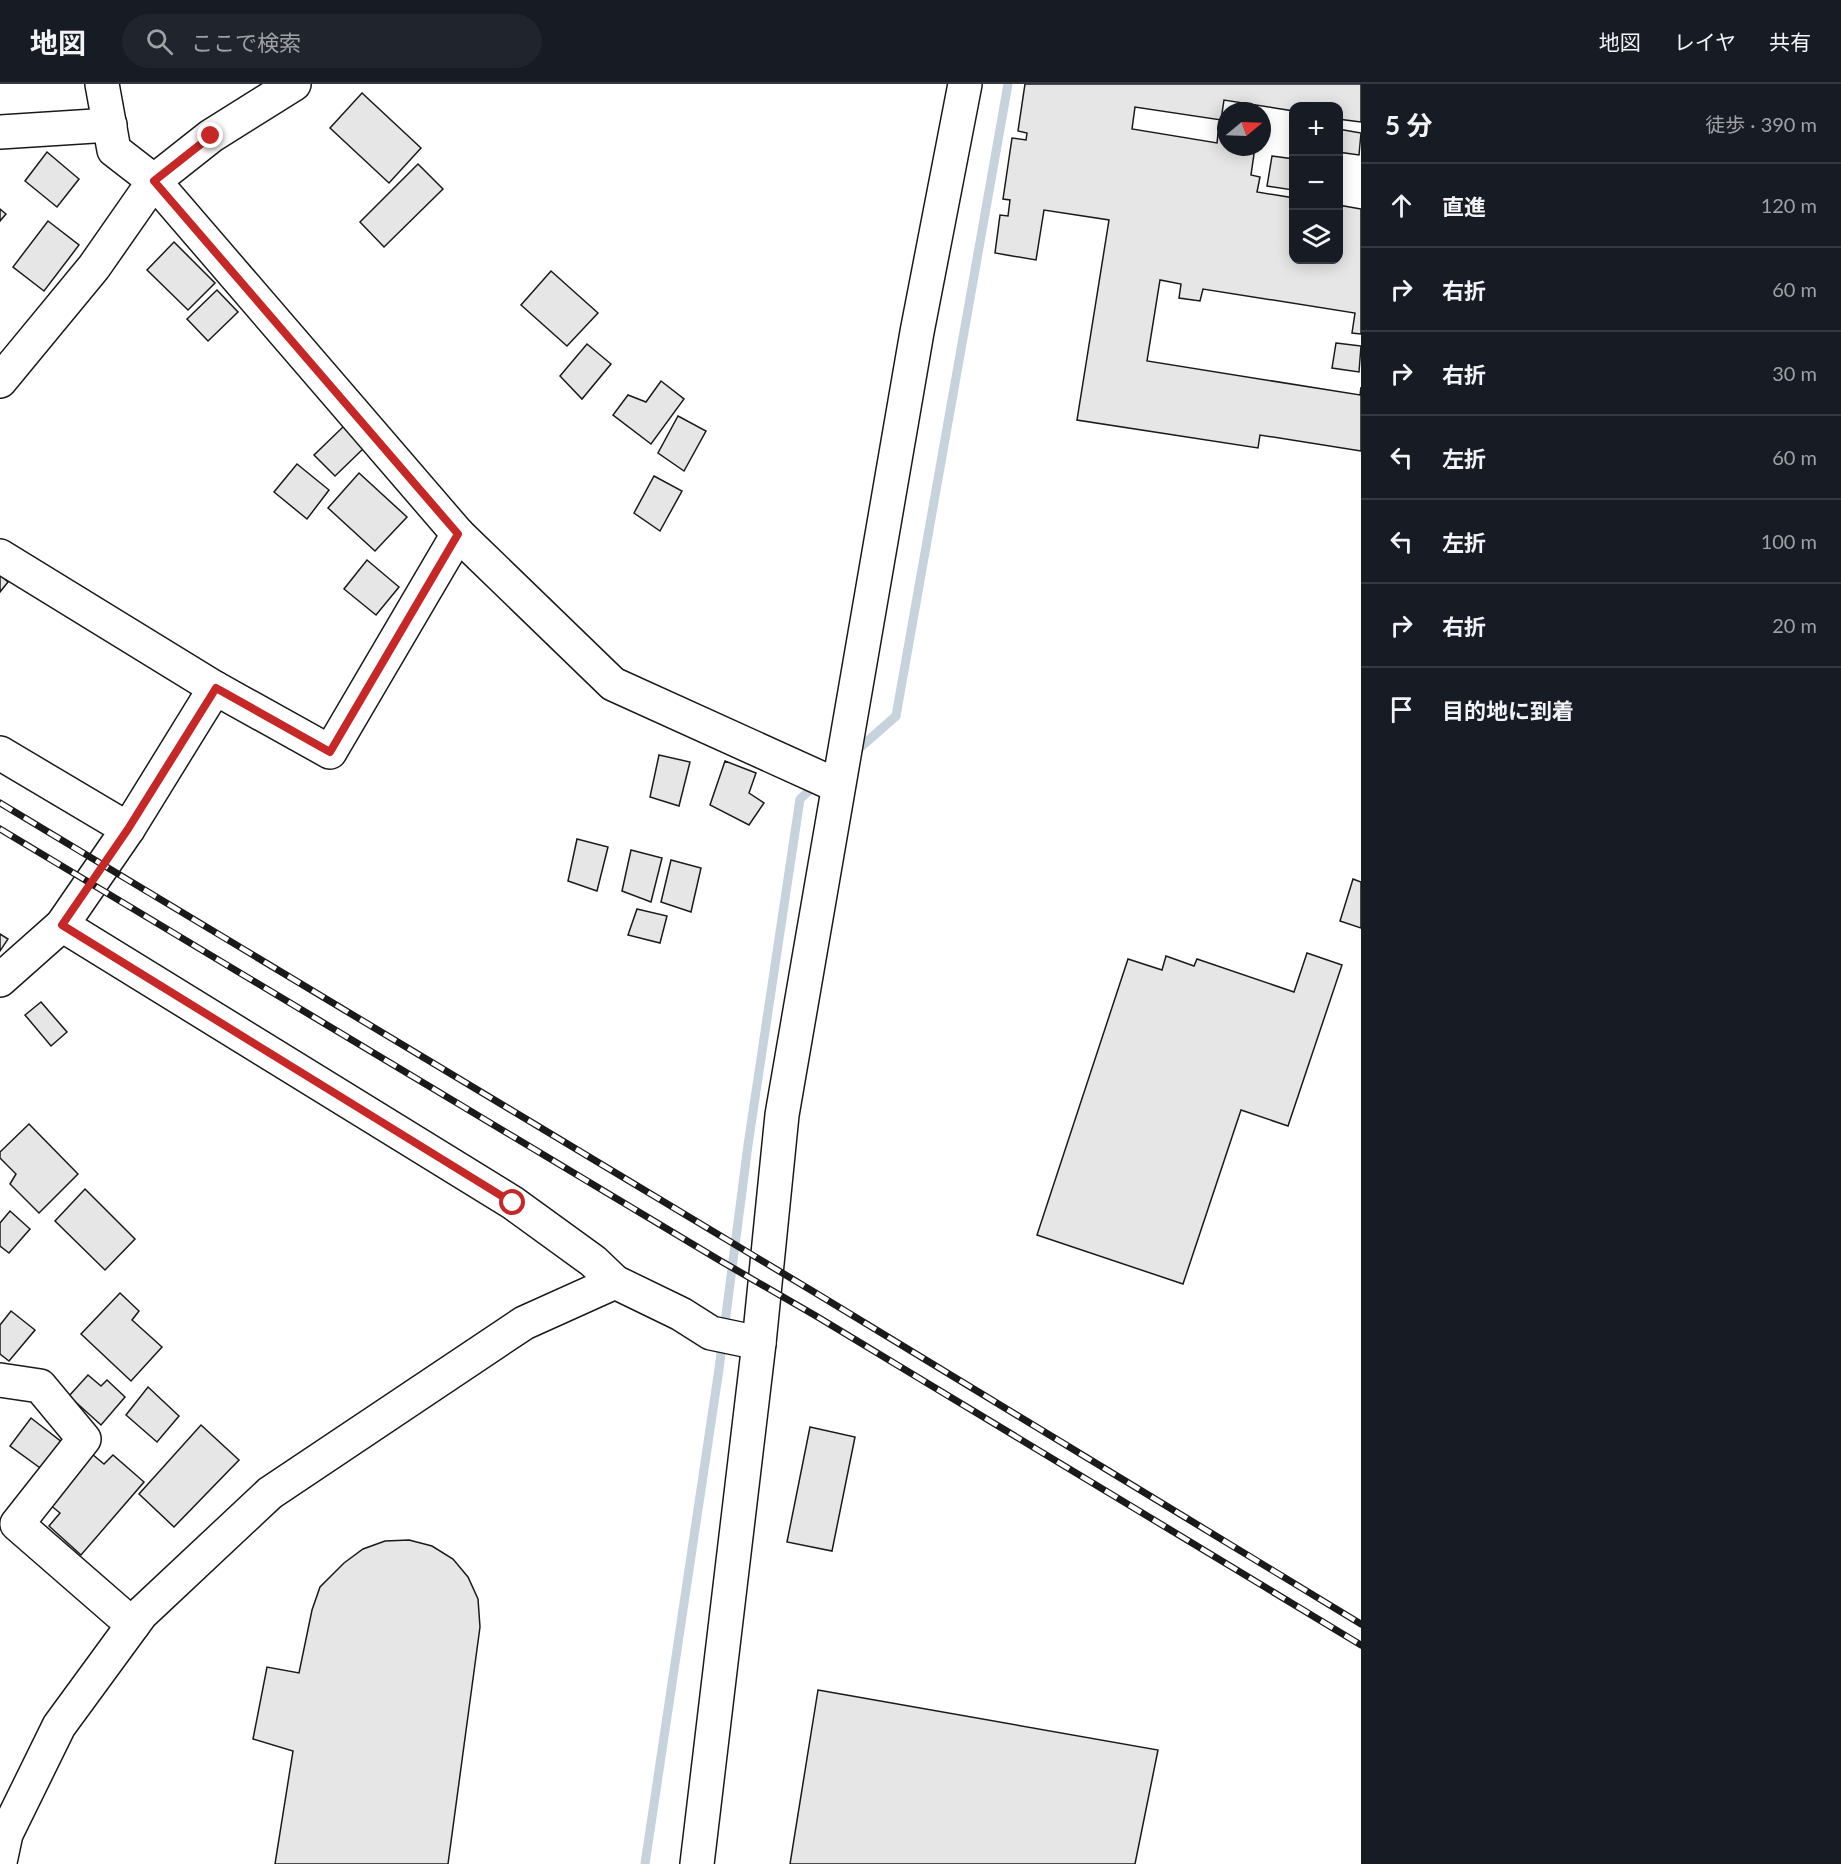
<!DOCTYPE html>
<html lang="ja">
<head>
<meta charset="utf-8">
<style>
	:root { --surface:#171b24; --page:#20242c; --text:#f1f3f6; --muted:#9ea1a6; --line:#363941 }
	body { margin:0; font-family:Lato,"Noto Sans JP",sans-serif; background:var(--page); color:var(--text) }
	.controls { position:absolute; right:18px; top:18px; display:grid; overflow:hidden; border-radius:12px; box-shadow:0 3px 15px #0003 }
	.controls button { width:54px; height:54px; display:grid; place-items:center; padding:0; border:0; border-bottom:2px solid var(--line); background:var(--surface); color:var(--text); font:30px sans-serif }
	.compass { position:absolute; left:1217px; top:18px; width:54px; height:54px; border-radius:50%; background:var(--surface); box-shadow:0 3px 15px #0003; rotate:71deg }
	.stop { position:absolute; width:18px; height:18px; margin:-14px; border:4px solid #c62828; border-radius:50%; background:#fff }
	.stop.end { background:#c62828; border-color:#fff; box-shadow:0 2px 6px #0008 }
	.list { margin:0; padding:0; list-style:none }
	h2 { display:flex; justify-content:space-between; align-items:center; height:78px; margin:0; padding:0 24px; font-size:26px }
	h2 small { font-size:20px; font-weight:400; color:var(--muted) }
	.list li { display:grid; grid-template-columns:39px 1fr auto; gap:18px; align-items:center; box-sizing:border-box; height:84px; padding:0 24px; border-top:2px solid var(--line) }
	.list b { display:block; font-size:22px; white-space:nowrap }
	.list em { font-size:20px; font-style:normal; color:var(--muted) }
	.icon { flex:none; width:33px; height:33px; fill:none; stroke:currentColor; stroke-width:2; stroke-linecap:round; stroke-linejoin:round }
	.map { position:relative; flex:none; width:1361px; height:1780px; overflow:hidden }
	header { display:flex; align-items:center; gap:36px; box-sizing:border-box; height:84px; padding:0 30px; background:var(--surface); border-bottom:2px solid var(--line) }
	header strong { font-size:28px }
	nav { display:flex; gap:33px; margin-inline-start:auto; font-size:21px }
	.search { width:420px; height:54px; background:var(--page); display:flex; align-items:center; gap:15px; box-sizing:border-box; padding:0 21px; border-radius:33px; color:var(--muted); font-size:22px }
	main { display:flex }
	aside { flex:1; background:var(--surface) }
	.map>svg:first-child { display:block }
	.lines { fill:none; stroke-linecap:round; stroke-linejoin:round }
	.stream { stroke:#c6d2dc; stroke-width:9 }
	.building { fill:#e6e6e6; stroke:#1a1a1a; stroke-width:1.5 }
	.minor-casing { stroke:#1a1a1a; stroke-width:36 }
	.minor { stroke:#fff; stroke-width:33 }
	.rail-casing { stroke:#1a1a1a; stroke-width:7 }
	.rail { stroke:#fff; stroke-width:4.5; stroke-dasharray:14; stroke-linecap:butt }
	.route { stroke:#c62828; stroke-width:8 }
</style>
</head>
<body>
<header>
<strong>地図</strong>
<div class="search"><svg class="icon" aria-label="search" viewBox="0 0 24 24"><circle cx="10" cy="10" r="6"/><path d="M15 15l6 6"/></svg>ここで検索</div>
<nav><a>地図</a><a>レイヤ</a><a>共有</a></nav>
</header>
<main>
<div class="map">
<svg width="1361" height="1780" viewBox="0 0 1361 1780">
	<rect width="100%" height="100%" fill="#fff"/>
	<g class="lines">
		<g class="stream">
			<path d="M855,668L896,632L1008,0"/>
			<path d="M645,1780L719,1285L748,1061L800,715L817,700"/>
		</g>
	</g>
	<g class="building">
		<path d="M1025,0H1361V38L1338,35V22H1294V27L1224,16L1221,36L1135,23L1132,45L1217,59L1218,49L1226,50V63H1255L1251,91L1260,93L1257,108L1294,114V176H1338V121L1361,125V250L1352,249L1355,229L1203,205L1200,217L1179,214L1181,200L1160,196L1147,277L1360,311L1361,303V367L1260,351L1258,364L1077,336L1109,136L1044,126L1036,176L995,169L1000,131L1008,132L1010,116L1003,115L1012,54L1026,56L1027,49L1018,47Z"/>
		<path d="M362,9L421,64L389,99L330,44Z"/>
		<path d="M1338,45L1361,49L1359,71L1338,68Z"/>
		<path d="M47,68L79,95L57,123L25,97Z"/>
		<path d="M1272,72L1294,75L1293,106L1267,102Z"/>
		<path d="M418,80L443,105L384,163L360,138Z"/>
		<path d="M0,125L6,130L0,137Z"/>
		<path d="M48,137L79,161L44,207L13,183Z"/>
		<path d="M174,158L215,199L188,226L147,186Z"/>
		<path d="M551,187L598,229L567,262L521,221Z"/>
		<path d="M217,206L238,228L208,257L187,235Z"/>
		<path d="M1336,259L1361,262L1359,288L1332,284Z"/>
		<path d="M587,260L611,280L582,315L560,292Z"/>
		<path d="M661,297L684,315L651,360L613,331L628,311L646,318Z"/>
		<path d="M678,332L706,347L684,387L658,369Z"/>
		<path d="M344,342L364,364L335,392L314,371Z"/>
		<path d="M297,380L329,406L307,435L274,408Z"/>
		<path d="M359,389L407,433L375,467L328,424Z"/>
		<path d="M654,392L682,407L660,447L634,429Z"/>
		<path d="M367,476L399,503L376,531L344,505Z"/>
		<path d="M0,491L8,498L0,508Z"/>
		<path d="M659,671L690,678L679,722L650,713Z"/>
		<path d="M725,677L756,689L749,709L764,719L749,741L710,721Z"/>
		<path d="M577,755L608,763L597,807L568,797Z"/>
		<path d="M631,766L662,774L651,818L622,807Z"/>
		<path d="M671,776L701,784L691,828L661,818Z"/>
		<path d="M1353,795L1361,798V844L1340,837Z"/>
		<path d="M637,825L667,832L660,859L628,851Z"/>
		<path d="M0,850L8,855L0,867Z"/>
		<path d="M1307,869L1342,881L1288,1042L1241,1026L1183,1200L1037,1151L1128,875L1162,886L1166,872L1194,882L1197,875L1294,908Z"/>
		<path d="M41,918L67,948L51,962L25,931Z"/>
		<path d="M29,1040L78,1090L39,1129L10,1100L16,1090L0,1074V1068Z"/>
		<path d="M85,1105L135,1155L105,1186L55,1137Z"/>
		<path d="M10,1127L30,1145L9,1169L0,1162V1139Z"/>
		<path d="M120,1209L139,1227L132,1236L162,1263L131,1297L81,1250Z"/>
		<path d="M11,1227L35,1246L9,1277L0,1270V1241Z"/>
		<path d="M88,1291L101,1302L107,1296L125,1313L101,1341L69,1312Z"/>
		<path d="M148,1303L179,1332L157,1358L126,1331Z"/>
		<path d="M31,1334L63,1359L43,1386L10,1362Z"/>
		<path d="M201,1341L239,1376L174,1443L139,1410Z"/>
		<path d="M810,1343L855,1353L832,1467L787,1458Z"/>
		<path d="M92,1370L104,1380L113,1371L144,1398L81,1471L49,1442L60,1429L49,1420Z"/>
		<path d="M409,1456L432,1462L453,1475L468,1493L478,1515L480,1543L448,1780H275L293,1667L253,1655L267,1583L299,1589L312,1526L320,1503L344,1479L363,1465L385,1457Z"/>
		<path d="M818,1606L1158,1666L1135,1780H790Z"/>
	</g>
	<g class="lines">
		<g class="minor-casing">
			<g id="minor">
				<path d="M102,0L114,66L154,97L458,450L330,668L215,604"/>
				<path d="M0,48L110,41"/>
				<path d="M0,297L94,183L154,97L211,52L294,0"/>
				<path d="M458,450L613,600L838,702"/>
				<path d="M0,472L215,604L128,745"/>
				<path d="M0,669L128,745L62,841L0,896"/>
				<path d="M62,841L513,1119L593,1177L615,1198L681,1230L711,1249L759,1259"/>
				<path d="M0,1296L40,1302L84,1355L17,1440L133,1541"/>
				<path d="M0,1778L6,1750L59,1642L141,1530L270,1409L524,1239L615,1198"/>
				<path d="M697,1780L759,1259L782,1031L917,248L965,0"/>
			</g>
		</g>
		<use href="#minor" class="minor"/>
		<g class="rail-casing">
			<g id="rail">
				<path d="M0,719L814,1208L1361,1540"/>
				<path d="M0,745L719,1176L816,1232L1361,1561"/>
			</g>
		</g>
		<use href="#rail" class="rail"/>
	</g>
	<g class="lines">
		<path class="route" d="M211,52L154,97L458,450L330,668L216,604L128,745L62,841L513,1119"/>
	</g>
</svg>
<div class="controls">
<button>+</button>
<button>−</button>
<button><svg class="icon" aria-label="layers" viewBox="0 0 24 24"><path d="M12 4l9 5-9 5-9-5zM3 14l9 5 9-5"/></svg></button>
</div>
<svg class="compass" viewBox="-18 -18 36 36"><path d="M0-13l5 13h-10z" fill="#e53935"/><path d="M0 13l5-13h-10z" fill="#9ea1a6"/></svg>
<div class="stop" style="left:513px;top:1119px"></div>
<div class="stop end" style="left:211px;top:52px"></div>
</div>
<aside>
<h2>5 分<small>徒歩 · 390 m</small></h2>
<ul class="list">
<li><svg class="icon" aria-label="ahead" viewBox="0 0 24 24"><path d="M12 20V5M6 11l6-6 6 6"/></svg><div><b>直進</b></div><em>120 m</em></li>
<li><svg class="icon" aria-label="right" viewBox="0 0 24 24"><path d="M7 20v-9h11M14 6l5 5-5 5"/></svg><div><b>右折</b></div><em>60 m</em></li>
<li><svg class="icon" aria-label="right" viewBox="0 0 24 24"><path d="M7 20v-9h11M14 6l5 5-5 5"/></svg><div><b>右折</b></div><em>30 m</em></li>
<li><svg class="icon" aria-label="left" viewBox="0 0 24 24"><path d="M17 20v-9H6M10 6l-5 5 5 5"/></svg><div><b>左折</b></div><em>60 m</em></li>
<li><svg class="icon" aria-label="left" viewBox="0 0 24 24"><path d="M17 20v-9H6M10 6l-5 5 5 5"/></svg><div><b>左折</b></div><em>100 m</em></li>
<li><svg class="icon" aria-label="right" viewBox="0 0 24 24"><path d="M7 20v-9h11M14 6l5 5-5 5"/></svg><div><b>右折</b></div><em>20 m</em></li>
<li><svg class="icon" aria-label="arrive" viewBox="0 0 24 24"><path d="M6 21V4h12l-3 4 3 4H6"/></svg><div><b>目的地に到着</b></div></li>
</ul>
</aside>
</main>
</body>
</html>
